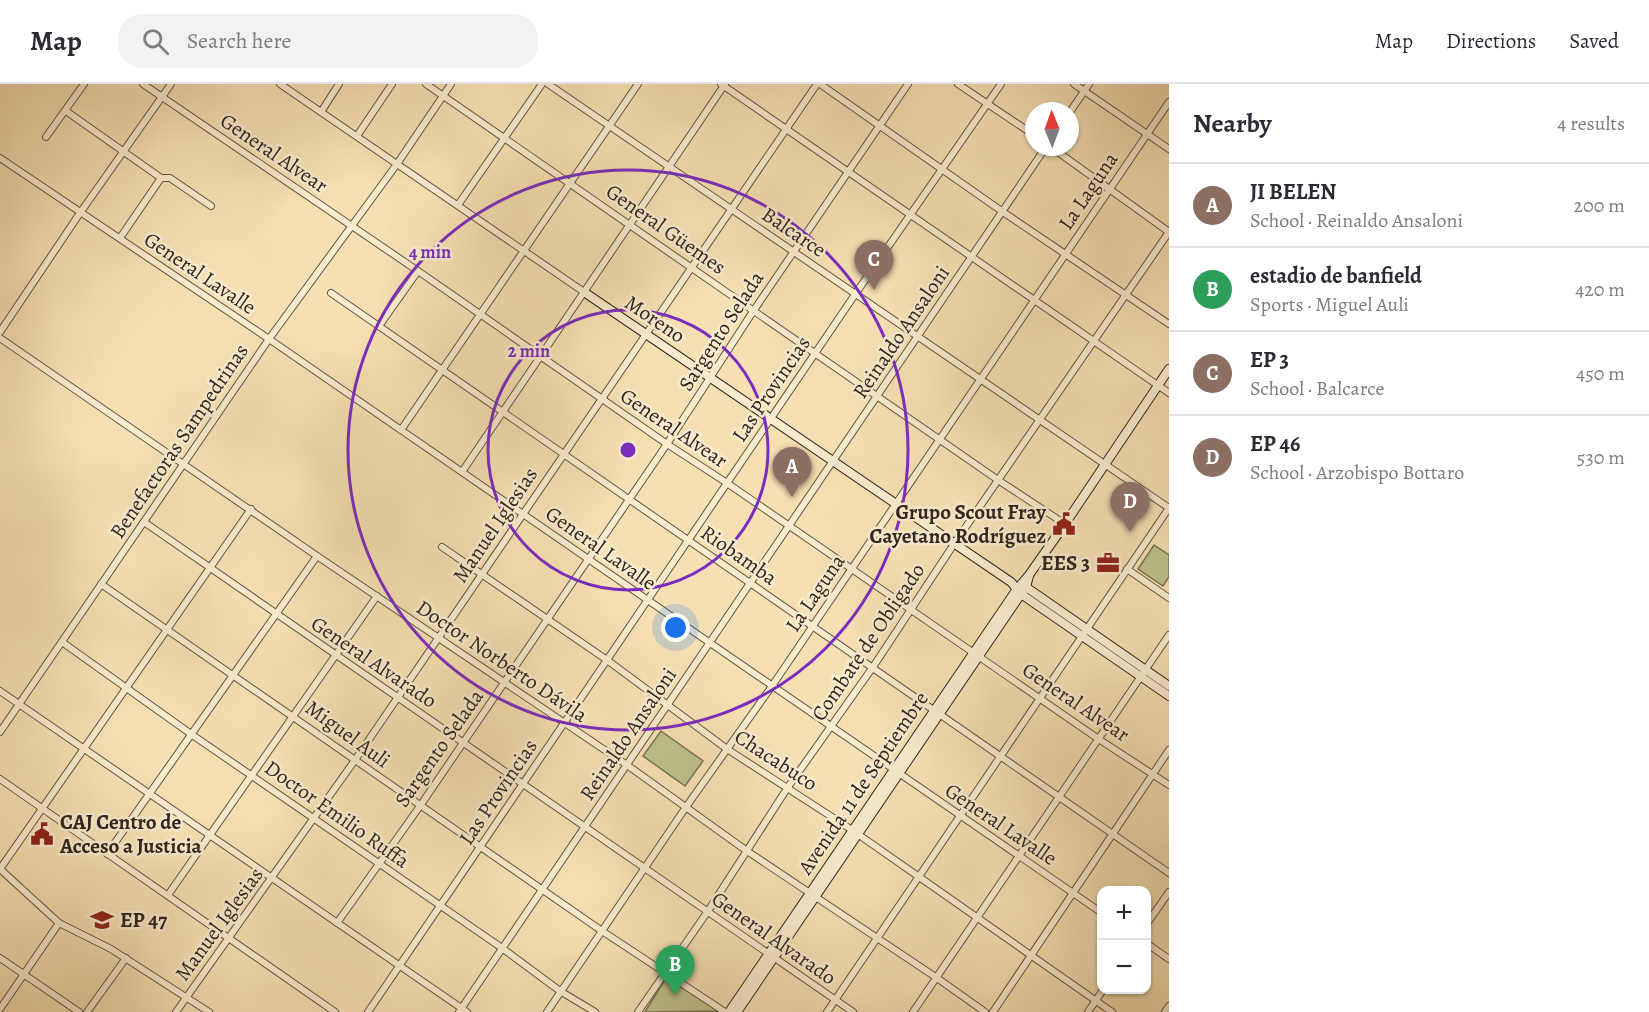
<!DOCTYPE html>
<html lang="en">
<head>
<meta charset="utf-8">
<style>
	:root { --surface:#fff; --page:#f2f2f3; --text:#2b2b33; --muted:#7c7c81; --line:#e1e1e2; --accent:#1a73e8 }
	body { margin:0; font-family:Alegreya,serif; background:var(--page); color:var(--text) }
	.controls { position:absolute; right:18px; bottom:18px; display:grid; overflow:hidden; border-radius:12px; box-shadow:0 2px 4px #0004 }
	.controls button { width:54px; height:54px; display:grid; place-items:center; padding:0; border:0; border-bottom:2px solid var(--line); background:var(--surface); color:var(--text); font:30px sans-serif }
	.compass { position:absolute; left:1025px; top:18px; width:54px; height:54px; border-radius:50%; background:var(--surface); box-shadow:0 2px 4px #0004; rotate:359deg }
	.you { position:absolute; left:676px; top:544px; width:21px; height:21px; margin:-15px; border:4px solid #fff; border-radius:50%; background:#1a73e8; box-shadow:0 0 0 9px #1a73e833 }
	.badge { display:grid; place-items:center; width:39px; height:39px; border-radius:50%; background:var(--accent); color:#fff; font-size:20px; font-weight:700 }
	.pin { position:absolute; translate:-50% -50px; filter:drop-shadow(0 2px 3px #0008) }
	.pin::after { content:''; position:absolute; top:32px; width:21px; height:18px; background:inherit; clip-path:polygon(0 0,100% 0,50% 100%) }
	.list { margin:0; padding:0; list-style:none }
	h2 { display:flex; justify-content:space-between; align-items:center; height:78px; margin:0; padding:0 24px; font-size:26px }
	h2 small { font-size:20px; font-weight:400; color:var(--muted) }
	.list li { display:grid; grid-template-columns:39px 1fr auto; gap:18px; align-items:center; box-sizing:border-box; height:84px; padding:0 24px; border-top:2px solid var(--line) }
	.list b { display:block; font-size:22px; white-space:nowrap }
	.list p { margin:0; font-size:20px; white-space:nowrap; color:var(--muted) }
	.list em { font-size:20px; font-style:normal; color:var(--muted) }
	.icon { flex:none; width:33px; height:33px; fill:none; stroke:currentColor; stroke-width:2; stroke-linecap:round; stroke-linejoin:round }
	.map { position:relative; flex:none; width:1169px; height:928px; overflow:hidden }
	header { display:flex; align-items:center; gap:36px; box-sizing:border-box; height:84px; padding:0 30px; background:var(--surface); border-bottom:2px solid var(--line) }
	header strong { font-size:28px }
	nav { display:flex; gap:33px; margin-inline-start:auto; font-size:21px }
	.search { width:420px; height:54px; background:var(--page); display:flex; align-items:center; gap:15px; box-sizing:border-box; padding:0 21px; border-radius:24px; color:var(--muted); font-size:22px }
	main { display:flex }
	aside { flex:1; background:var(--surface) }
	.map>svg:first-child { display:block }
	.green { fill:#bec28b; stroke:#777354; stroke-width:1.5 }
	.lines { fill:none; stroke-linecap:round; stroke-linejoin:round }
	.street-casing { stroke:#625343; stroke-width:8 }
	.secondary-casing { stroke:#30241e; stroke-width:10 }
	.street { stroke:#f9ebce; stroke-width:6 }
	.secondary { stroke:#f9ebce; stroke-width:8 }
	.ring { fill:none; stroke:#7b2cbf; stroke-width:3 }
	.labels { text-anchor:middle; stroke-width:5; stroke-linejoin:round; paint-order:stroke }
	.street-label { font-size:21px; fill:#30241e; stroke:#f9ebce }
	.poi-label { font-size:21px; font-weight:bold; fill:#30241e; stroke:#f9ebce; text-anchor:end }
	.centre { fill:#7b2cbf; stroke:#f9ebce; stroke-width:3 }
	.ring-label { font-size:18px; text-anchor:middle; font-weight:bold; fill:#7b2cbf; stroke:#f9ebce; stroke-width:5; stroke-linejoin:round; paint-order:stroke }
</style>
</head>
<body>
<header>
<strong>Map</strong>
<div class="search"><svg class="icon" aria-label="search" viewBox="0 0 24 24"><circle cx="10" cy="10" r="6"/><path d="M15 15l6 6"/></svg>Search here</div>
<nav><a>Map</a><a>Directions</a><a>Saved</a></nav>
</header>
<main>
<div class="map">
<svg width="1169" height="928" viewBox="0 0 1169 928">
	<rect width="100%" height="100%" fill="#f6e0b3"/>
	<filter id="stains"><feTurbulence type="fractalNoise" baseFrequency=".00333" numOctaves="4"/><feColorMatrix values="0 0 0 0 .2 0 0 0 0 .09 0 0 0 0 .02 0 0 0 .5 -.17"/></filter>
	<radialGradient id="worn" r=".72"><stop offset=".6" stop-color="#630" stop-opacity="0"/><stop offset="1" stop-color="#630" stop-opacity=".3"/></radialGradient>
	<g class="green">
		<path d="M1154,461L1169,471V493L1163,502L1138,485Z"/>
		<path d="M661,647L703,677L685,702L643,672Z"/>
		<path d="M666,894L724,927L645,928Z"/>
	</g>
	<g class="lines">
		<g class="street-casing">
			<g id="street">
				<path d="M143,0L418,187L667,360L727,399L1100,656L1169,701"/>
				<path d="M280,0L584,208"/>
				<path d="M426,0L998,396L1065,440"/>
				<path d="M548,0L1169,424"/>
				<path d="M721,0L1169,309"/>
				<path d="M820,0L1003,128L1169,240"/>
				<path d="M958,0L1034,51"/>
				<path d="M1074,0L1169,65"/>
				<path d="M66,27L161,94H170L211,122"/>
				<path d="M321,28L339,0"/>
				<path d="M1070,28L1089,0"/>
				<path d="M357,52L392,0"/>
				<path d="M46,53L84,0"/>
				<path d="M1051,63L1169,148"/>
				<path d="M0,74L269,255L1102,829"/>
				<path d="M458,121L542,0"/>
				<path d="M120,154L161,94"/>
				<path d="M331,209L1169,789"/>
				<path d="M379,242L418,187"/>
				<path d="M0,248L80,129L171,0"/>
				<path d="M0,254L317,472L627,681L747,767L937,894L985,928"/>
				<path d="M401,346L638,0"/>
				<path d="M462,388L725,0"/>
				<path d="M144,438L853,928"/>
				<path d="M442,463L607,576L727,665L852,746L1112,928"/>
				<path d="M1127,485L1169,514"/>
				<path d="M101,500L602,847L725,928"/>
				<path d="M62,558L191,650L502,864L560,907L595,928"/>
				<path d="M0,607L467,928"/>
				<path d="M0,648L269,255L397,80L451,0"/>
				<path d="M0,695L335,928"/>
				<path d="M107,770L317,472"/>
				<path d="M0,785L251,425"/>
				<path d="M0,785L59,839L111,865L209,928"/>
				<path d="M168,811L377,512"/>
				<path d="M337,839L420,722L667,360L754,226L908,0"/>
				<path d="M1146,841L1169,808"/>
				<path d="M1146,859L1169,875"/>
				<path d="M0,874L79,928"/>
				<path d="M0,925L59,839"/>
				<path d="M87,928L126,874"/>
				<path d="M176,928L355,676L817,0"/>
				<path d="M368,928L856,209L1001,0"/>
				<path d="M459,928L1046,63"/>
				<path d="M547,928L686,723L772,602L1169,18"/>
				<path d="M638,928L708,827L788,703L873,583L954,460L1169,148"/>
				<path d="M827,928L1169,424"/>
				<path d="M913,928L1169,551"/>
				<path d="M993,928L1169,666"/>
				<path d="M1088,928L1103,906"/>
				<path d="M1165,928L1169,922"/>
			</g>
		</g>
		<g class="secondary-casing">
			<g id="secondary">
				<path d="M584,208L1011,498L1021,510L1169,612"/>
				<path d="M1023,501L1169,602"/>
				<path d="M729,928L1017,505L1029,491L1065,440L1169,285"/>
				<path d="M737,928L1021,510L1026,503L1029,492"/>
			</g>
		</g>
		<use href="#street" class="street"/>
		<use href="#secondary" class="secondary"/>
	</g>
	<g class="ring">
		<circle cx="628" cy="366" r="140"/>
		<circle cx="628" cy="366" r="280"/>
	</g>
	<defs>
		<g id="civic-bare" transform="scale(1.8)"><path d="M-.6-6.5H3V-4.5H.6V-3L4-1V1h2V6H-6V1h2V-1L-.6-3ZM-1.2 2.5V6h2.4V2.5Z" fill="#8f2418" stroke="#f9ebce" stroke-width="2.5" paint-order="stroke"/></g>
		<g id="office-bare" transform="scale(1.8)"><path d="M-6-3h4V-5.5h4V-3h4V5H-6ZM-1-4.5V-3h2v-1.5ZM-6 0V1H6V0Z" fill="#8f2418" stroke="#f9ebce" stroke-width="2.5" paint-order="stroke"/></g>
		<g id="school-bare" transform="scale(1.8)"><path d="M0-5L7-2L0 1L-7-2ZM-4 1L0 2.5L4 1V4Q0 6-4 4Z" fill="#8f2418" stroke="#f9ebce" stroke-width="2.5" paint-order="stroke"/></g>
	</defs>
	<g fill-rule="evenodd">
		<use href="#civic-bare" x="1064" y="440"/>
		<use href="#office-bare" x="1108" y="479"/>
		<use href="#civic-bare" x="42" y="750"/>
		<use href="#school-bare" x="102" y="836"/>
	</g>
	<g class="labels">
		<g class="street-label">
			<text transform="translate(274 69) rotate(34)" y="7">General Alvear</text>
			<text transform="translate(1088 107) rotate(-56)" y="7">La Laguna</text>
			<text transform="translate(666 145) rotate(35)" y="7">General Güemes</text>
			<text transform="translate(794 148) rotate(34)" y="7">Balcarce</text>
			<text transform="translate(200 189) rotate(34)" y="7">General Lavalle</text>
			<text transform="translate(655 235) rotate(34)" y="7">Moreno</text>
			<text transform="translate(721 247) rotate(-57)" y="7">Sargento Selada</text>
			<text transform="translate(901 248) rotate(-56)" y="7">Reinaldo Ansaloni</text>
			<text transform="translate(771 305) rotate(-56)" y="7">Las Provincias</text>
			<text transform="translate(674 344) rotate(34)" y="7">General Alvear</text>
			<text transform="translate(179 357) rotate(-56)" y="7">Benefactoras Sampedrinas</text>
			<text transform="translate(495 441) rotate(-56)" y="7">Manuel Iglesias</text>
			<text transform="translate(601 464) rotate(35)" y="7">General Lavalle</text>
			<text transform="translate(739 471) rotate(35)" y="7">Riobamba</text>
			<text transform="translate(815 509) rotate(-56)" y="7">La Laguna</text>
			<text transform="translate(868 558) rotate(-56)" y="7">Combate de Obligado</text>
			<text transform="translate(502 577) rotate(34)" y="7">Doctor Norberto Dávila</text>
			<text transform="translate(374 578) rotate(34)" y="7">General Alvarado</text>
			<text transform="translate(1076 618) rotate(34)" y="7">General Alvear</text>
			<text transform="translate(348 650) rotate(36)" y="7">Miguel Auli</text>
			<text transform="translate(628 650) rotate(-56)" y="7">Reinaldo Ansaloni</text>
			<text transform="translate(439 664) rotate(-55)" y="7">Sargento Selada</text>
			<text transform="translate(776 676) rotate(33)" y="7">Chacabuco</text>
			<text transform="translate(863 699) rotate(-56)" y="7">Avenida 11 de Septiembre</text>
			<text transform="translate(498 708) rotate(-56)" y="7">Las Provincias</text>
			<text transform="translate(337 730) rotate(35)" y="7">Doctor Emilio Ruffa</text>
			<text transform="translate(1001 740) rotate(34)" y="7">General Lavalle</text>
			<text transform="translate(219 840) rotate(-54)" y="7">Manuel Iglesias</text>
			<text transform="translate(774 854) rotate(35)" y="7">General Alvarado</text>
		</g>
		<g class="poi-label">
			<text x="1046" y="435">Grupo Scout Fray<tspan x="1046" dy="24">Cayetano Rodríguez</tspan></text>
			<text x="1090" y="486">EES 3</text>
			<text x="60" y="745" text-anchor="start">CAJ Centro de<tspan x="60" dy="24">Acceso a Justicia</tspan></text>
			<text x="120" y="843" text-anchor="start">EP 47</text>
		</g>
	</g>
	<circle cx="628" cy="366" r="9" class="centre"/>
	<g class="ring-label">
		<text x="430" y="174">4 min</text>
		<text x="529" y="273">2 min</text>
	</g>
	<rect width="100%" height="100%" filter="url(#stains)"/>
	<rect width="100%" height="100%" fill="url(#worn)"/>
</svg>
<div class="controls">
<button>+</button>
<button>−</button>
</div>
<svg class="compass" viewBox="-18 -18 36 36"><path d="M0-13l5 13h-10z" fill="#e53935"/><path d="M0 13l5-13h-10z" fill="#7c7c81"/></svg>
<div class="you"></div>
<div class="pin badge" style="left:792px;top:413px;background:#8d6e63">A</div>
<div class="pin badge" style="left:675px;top:911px;background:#2e9e5b">B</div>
<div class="pin badge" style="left:874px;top:206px;background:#8d6e63">C</div>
<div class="pin badge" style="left:1130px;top:448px;background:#8d6e63">D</div>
</div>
<aside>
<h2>Nearby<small>4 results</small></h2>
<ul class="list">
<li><span class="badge" style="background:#8d6e63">A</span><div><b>JI BELEN</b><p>School · Reinaldo Ansaloni</p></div><em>200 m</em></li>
<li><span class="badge" style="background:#2e9e5b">B</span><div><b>estadio de banfield</b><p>Sports · Miguel Auli</p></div><em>420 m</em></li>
<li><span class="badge" style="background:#8d6e63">C</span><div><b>EP 3</b><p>School · Balcarce</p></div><em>450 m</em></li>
<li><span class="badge" style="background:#8d6e63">D</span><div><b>EP 46</b><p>School · Arzobispo Bottaro</p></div><em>530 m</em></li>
</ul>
</aside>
</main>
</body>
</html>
